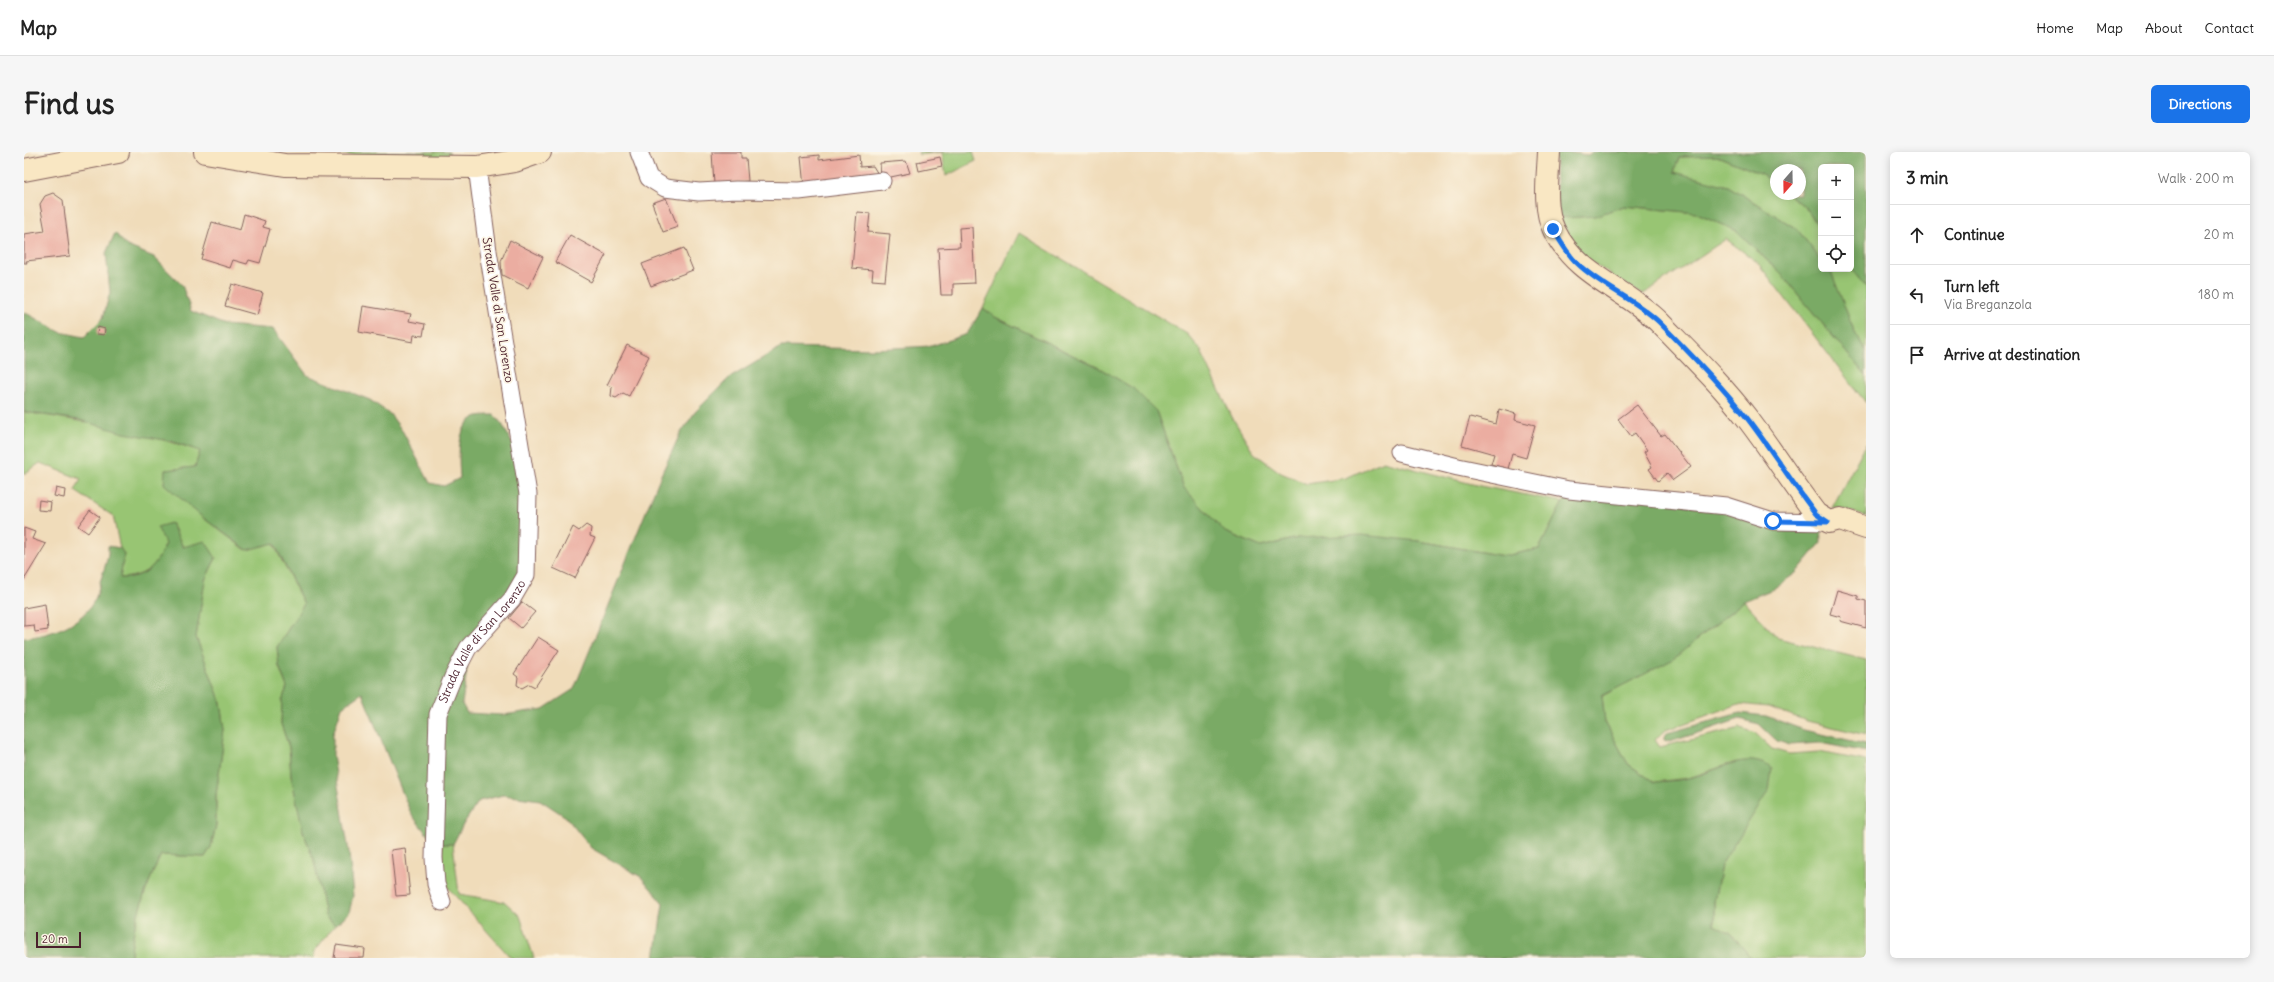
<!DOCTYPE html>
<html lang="en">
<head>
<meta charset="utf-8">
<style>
	:root { --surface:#fff; --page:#f6f6f6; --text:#222; --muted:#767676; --line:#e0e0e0; --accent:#1a73e8 }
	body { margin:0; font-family:Delius,sans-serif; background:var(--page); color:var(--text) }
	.controls { position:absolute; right:12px; top:12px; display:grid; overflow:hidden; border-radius:6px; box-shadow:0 2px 10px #0003 }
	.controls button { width:36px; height:36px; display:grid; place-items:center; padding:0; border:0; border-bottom:1px solid var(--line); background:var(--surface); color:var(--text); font:20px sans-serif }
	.compass { position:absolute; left:1746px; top:12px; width:36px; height:36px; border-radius:50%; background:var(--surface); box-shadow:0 2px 10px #0003; rotate:200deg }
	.scale { position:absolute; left:12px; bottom:10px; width:45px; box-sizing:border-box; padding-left:4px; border:2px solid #4a1f2b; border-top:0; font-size:11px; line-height:14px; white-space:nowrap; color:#4a1f2b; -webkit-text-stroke:3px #fcf5e5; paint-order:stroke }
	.stop { position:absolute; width:12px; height:12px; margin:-9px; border:3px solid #1a73e8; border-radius:50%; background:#fff }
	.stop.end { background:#1a73e8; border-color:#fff; box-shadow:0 1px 4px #0008 }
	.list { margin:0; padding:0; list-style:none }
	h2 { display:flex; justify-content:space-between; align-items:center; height:52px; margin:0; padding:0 16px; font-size:17px }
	h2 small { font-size:13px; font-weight:400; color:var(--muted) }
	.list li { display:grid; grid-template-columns:26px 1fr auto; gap:12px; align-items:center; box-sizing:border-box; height:60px; padding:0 16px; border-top:1px solid var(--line) }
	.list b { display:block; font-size:15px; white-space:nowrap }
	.list p { margin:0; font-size:13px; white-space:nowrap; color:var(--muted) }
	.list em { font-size:13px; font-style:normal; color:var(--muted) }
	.icon { flex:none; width:22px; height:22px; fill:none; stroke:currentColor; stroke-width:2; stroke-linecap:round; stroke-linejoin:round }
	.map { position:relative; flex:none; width:1842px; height:806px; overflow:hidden; border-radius:6px }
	header { display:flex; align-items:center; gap:24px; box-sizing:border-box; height:56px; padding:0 20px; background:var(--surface); border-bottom:1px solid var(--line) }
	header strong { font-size:19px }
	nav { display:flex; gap:22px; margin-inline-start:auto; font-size:14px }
	.intro { display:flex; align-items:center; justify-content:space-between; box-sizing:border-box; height:96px; padding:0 24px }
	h1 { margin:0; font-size:28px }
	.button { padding:10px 18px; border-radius:6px; background:var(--accent); color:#fff; font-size:14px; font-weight:700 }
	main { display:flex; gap:24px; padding:0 24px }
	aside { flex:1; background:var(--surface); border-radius:6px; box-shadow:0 2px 10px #0003 }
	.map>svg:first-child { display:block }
	.green { fill:#98c573; stroke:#71724f }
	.forest { fill:#7aaa65; stroke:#626448 }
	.building { fill:#ebada1 }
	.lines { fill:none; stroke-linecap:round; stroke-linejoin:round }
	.street-casing { stroke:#84615d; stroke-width:19 }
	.secondary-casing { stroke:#84615d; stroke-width:24 }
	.street { stroke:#fff; stroke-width:17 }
	.secondary { stroke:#f9e7c3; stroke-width:22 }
	.route { stroke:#1a73e8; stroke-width:5 }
	.labels { text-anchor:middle; stroke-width:3.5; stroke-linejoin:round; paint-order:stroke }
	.street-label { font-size:12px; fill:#4a1f2b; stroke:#fcf5e5 }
</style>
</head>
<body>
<header>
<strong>Map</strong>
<nav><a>Home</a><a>Map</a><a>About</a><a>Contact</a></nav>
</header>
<div class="intro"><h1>Find us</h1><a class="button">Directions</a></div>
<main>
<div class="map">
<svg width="1842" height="806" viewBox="0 0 1842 806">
	<rect width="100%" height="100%" fill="#fcf5e5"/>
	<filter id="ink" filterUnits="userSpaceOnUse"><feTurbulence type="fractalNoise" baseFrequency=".025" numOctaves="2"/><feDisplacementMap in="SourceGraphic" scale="8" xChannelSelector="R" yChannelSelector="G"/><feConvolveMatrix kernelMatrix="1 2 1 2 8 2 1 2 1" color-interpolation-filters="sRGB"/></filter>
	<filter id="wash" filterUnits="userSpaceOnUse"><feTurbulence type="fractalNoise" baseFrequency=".012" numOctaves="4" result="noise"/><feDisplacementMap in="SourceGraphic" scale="16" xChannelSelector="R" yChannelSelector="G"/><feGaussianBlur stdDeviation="0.9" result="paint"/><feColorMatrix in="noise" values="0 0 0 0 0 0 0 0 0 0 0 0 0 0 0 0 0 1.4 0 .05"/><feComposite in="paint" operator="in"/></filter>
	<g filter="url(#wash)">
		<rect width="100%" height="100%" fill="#f0dcba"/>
		<g class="green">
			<path d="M306,0H425L427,8L347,7Z"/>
			<path d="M894,0H949L952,9L922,24L918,0L895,3Z"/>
			<path d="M1693,4L1738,22L1752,33V42H1764L1780,54L1797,77V108L1773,77L1704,34L1650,21L1655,5Z"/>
			<path d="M1600,54L1673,61L1713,79L1758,123L1842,224V251L1733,110L1702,87L1618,143L1558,104L1533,64C1557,68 1577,62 1600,54Z"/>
			<path d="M995,81L1163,182L1176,197L1208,265L1230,301L1257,321L1283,332L1322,326L1359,309L1456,334L1539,350L1515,397L1480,404L1395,389L1274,386L1237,395L1201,380L1160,336L1132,259L1110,237L1077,217L971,165L959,156Z"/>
			<path d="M1804,117H1827L1842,135V199L1831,181Z"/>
			<path d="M0,260C60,269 119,280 176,299L171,315L141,318L178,365L222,398L249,391L280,452L253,495L255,515L263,535L258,549L257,572L265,595L267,623L279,679L290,708L301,764L311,773L290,800V806H107C107,774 123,732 137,703L181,705L187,695L192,673V643L201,578L197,551L172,485L181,428L192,406L159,395L148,371C140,401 132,425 96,426L100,402L96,396L89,364L51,339L57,327L16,311L0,322Z"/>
			<path d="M1842,292V365L1824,358L1808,356Z"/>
			<path d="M1720,449L1754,486L1842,508V583L1783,569L1744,555L1715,552L1642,578L1631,588L1636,595L1716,576L1730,580L1748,597L1765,602L1795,600L1842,609V806H1727L1707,781L1690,772V750L1697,713L1715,683L1711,610L1665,626L1630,630L1604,612L1581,570L1578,544L1675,486Z"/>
			<path d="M418,692H429L435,742L481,750L496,764L510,806H487L419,730Z"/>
		</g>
		<g class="forest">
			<path d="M1541,0L1564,3L1568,0H1842V135L1827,117V15H1797V77L1780,54L1764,42H1776V18H1752V33L1738,22L1693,4L1655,5L1650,20L1704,34L1773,77L1797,108V117H1804L1808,122L1831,181L1842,199V224L1758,123L1713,79L1673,61L1600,54L1571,64L1543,66L1533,64L1531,3Z"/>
			<path d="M91,81L103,94L130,105L158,133L167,159L201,173L249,177L283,223L346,248L366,262L379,280L406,331L420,334L436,326C435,308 431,271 454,264C459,263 465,263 470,263L478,272L495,304L499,422L441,494L443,517L438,552L443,561L479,563L519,557L550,537L636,325L656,282L671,260L704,227L757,195L849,197L907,194L943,182L959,156L971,165L1077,217L1110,237L1132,259L1160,336L1201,380L1237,395L1274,386L1337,383L1395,389L1480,404L1515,397L1545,338L1796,370L1797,391L1772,421L1749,437L1720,449L1648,508L1578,544L1581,570L1604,612L1630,630C1641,629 1653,629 1664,626C1692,621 1722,596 1748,617L1745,638L1697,713L1690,750V772L1707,781L1727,806H631L639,751L617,725L567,696L542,665L516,648L479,643L455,649L440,671L429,692H418L402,681L387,662L338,541L318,555L309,582V604L325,700L329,744L325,761L311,773L301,764L290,708L279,679L267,623L265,595L257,572L258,549L263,535L255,514L253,495L280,452L250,391L223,398L178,365L140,332L141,318L171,315L176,299L147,289L100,281L55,268L0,260V160L36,180L60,185L79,166L86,140L82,101Z"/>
			<path d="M147,371L159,395L181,389L192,406L181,428L172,485L197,551L201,578L192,643V673L187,695L181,705L137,703C123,732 107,774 107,806H0V486C27,483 60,472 72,445C75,439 75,431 78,424C81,413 85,406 84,394L96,396L100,402L96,426C123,426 131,414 142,392L133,375Z"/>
			<path d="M1716,561L1742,564L1780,578L1842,592V600L1796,591L1766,593L1753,589L1735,572L1716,567L1646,590L1640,588L1643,581Z"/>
		</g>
		<g id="blocks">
			<g class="building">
				<path d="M688,0H717V6H722L724,29L690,32Z"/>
				<path d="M795,3V8L835,3L836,15L849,14L857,27L780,35L777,5Z"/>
				<path d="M916,5L918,14L895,19L893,10Z"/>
				<path d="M882,9L886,21L857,27L856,11Z"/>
				<path d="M29,41L39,48L46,104L2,109L3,111H0V82L21,79L16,52L21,44Z"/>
				<path d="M642,46L654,75L639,80L628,51Z"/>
				<path d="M833,60L846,61L844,80L866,82L861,129L848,128L849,118L828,116Z"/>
				<path d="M220,62L241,69L239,75L246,77L236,111L225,108L223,112L209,108L206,116L177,107L188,70L216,78Z"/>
				<path d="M948,75L951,131L929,132V143H917L914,96L936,95L935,76Z"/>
				<path d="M546,83L582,103L567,130L531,110Z"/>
				<path d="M486,88L519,105L504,136L478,123L477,109Z"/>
				<path d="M660,96L669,118L627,134L618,112Z"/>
				<path d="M208,132L239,141L233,163L201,154Z"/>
				<path d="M339,154L387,162L385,169L401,172L399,184L390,183L389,190L335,180Z"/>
				<path d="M74,175L81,177L80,183L73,182Z"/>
				<path d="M603,193L625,204L605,244L599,241L592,246L587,244L588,235L583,233Z"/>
				<path d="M1613,253L1637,284L1641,282L1667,315L1649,328L1643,321L1634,329L1625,317L1628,315L1620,300L1623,298L1611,281L1607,284L1594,267Z"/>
				<path d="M1475,257L1492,262L1491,268L1511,273L1502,306L1488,302L1484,317L1467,312L1470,302L1438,293L1446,265L1472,272Z"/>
				<path d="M32,336L41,338L40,346L30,344Z"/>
				<path d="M15,348L27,350L26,359L14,358Z"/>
				<path d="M66,358L76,365L64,381L54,374Z"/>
				<path d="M562,373L567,376L566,384L571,386L551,426L529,416L549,375L555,379Z"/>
				<path d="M0,376L11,380L8,387L22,392L0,428Z"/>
				<path d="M1813,438L1834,444V447L1842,449V476L1816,469L1817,465L1806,462Z"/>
				<path d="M498,450L511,460L497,476L485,466Z"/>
				<path d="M21,452L24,478L11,480L10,473L0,474V456Z"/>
				<path d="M514,485L535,498L511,535L505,532L498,536L493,533L494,525L490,522Z"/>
				<path d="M381,696L386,743L372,744L367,698Z"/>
				<path d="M312,793L341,797L340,806H310Z"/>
			</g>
		</g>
	</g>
	<g filter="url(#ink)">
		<use href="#blocks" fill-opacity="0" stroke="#84615d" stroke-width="1"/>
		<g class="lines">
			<g class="street-casing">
				<g id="street">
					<path d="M615,0L625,26L641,36L675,40L712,38L775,39L858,29"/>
					<path d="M1378,301L1434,315L1545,338L1702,354L1749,369L1805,370"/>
					<path id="s1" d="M418,750L412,732L410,706L414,562L429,525L444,496L488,447L502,423L504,342L464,99L453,15"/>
				</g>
			</g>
			<g class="secondary-casing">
				<g id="secondary">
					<path d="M181,0L261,13L453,15L491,9L516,0"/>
					<path d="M1525,0C1524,24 1519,55 1530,78C1552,124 1601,136 1635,170C1665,201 1697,232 1723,266C1747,297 1768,331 1792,362L1805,370L1816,367L1842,376"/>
					<path d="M0,18L94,0"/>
				</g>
			</g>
			<use href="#street" class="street"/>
			<use href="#secondary" class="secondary"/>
		</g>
	</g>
	<g class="lines" filter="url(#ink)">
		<path class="route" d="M1529,77C1536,89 1543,102 1554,112C1578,135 1610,146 1635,170C1665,200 1696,232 1723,266C1747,297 1768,331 1792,362L1804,370L1749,369"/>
	</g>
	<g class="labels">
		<g class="street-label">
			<text transform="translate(474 158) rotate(81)" y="4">Strada Valle di San Lorenzo</text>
			<text dy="4" stroke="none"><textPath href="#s1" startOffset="275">Strada Valle di San Lorenzo</textPath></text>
		</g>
	</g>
</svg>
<div class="controls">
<button>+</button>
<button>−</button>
<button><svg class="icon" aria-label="locate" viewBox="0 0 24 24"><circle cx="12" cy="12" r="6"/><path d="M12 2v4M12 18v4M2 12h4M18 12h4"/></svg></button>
</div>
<svg class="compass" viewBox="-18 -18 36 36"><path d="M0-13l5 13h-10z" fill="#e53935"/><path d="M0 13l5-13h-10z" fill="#767676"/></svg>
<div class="scale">20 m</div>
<div class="stop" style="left:1749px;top:369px"></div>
<div class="stop end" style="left:1529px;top:77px"></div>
</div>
<aside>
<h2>3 min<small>Walk · 200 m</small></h2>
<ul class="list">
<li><svg class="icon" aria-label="ahead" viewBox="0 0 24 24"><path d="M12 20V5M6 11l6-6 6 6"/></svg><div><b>Continue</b></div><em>20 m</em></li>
<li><svg class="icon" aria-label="left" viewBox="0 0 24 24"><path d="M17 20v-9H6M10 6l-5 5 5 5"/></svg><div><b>Turn left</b><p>Via Breganzola</p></div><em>180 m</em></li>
<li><svg class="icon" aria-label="arrive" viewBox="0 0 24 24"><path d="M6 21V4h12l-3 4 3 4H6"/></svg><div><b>Arrive at destination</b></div></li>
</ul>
</aside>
</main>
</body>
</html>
